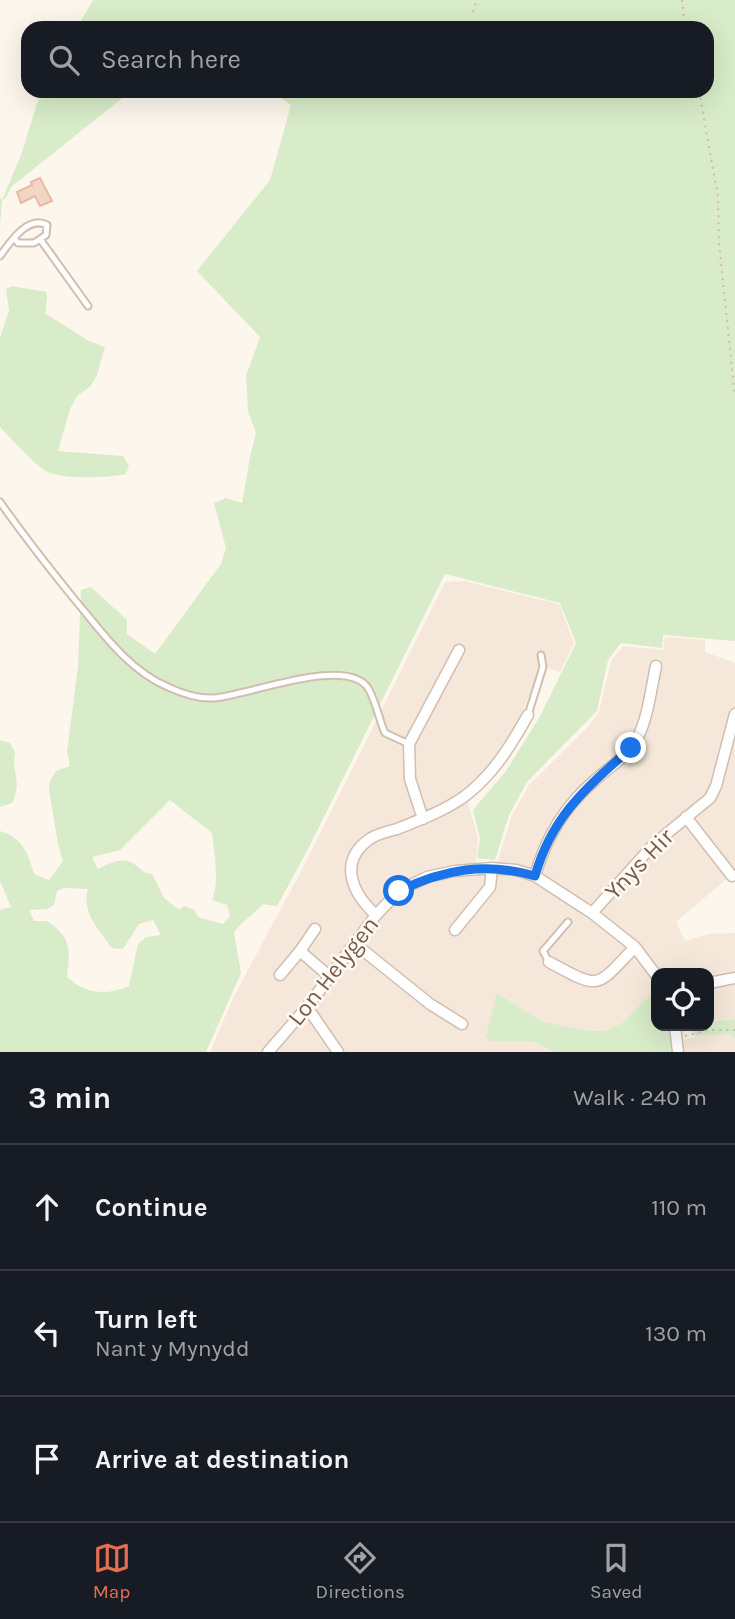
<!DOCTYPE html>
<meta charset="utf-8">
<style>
:root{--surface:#171b24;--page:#242831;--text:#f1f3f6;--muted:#9ea1a6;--line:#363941;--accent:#e76f51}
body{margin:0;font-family:Karla,sans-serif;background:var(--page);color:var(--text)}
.controls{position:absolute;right:21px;bottom:21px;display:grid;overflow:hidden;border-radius:14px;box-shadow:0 7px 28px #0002}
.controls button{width:63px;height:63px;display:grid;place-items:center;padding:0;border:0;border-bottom:2px solid var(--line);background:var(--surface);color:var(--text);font:35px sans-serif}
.stop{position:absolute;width:21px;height:21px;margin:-16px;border:5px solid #1a73e8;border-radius:50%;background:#fff}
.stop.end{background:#1a73e8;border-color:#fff;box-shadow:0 2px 7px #0008}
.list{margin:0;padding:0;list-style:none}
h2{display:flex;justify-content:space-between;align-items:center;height:91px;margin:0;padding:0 28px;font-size:30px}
h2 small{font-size:23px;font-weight:400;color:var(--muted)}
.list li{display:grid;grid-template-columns:46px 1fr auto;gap:21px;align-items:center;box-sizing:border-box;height:126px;padding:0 28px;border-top:2px solid var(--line)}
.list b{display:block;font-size:26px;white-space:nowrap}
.list p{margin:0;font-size:23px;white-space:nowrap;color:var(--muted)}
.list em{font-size:23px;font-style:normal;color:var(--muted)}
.icon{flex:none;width:38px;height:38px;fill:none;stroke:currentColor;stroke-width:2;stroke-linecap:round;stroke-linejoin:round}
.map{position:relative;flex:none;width:735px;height:1052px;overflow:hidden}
.search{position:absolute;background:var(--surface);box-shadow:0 7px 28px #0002;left:21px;right:21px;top:21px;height:77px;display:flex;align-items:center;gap:18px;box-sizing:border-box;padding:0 24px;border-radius:21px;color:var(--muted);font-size:26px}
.sheet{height:469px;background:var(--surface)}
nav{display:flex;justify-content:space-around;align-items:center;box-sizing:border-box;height:98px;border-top:2px solid var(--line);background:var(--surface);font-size:19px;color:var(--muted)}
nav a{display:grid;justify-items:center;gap:4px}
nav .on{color:var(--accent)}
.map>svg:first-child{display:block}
.residential{fill:#f5e8da}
.green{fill:#d8ecc9;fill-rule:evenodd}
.building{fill:#f3d5c3;stroke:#e6bba3;stroke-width:2}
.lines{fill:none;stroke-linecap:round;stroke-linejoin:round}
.lane-casing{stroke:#d1beb0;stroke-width:9}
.street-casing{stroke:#d1beb0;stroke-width:13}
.path{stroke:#d9b8a5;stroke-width:2;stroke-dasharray:2 5;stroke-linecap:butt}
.lane{stroke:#fff;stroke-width:5}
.street{stroke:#fff;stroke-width:10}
.route{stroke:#1a73e8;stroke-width:9}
.labels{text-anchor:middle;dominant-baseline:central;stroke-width:5;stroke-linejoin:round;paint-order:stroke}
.street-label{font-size:24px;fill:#7a5c4d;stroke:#fffaf3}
</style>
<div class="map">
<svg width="735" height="1052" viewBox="0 0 735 1052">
<rect width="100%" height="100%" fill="#fdf6ec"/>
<path class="residential" d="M464,581l95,23 15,39 -14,29 -19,-6 -20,50 -25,44 -32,31 14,46 -3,37 21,2 2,-16 14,-45 17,-30 59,-58 11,-15 12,-51 12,-15 40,4 2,-13 40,3v12l30,11v209l-59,50 9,19 23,-7 27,-1v86l-26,3v-49h-53v16l-34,34 -19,8 -19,-1 -43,-9 -44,-28 -7,48 45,1 19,10h-344l24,-56 71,-132 140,-282z
M709,1034h20l6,5v13h-52l1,-12z"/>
<path class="green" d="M93,0h642v641l-72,-6 -1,13 -41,-5 -13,17 -11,51 -70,71 -18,33 -14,45 -18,-2 3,-20 -7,-28 33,-39 33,-53 37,-75 -16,-40 -115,-29 -137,275 -31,57 -14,-2c-10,11 -20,17 -29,28l7,41 -35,79h-206v-140l1,-3 10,-2 -11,-26v-50c23,7 28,22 34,43l15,6 14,-19 -5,-17 -9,-54 1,-9 6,-10 14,-5 -3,-14 11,-86 3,-76 10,-3 36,33v14l28,20 66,-90 5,-16 -12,-45 12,-5 16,5 8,-46 6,-24 -8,-22 -2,-35 14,-39 -63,-66 73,-91 21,-75 -20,-14h436v-63h-630zM170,800l42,33c2,22 8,46 0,67l15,5 3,11 -7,8 -25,-7 -4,-7 -10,-4 -5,4 -15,-12 -12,-24c-8,-1 -9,-3 -15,-8 -13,-11 -26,-3 -39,3l-6,-12 28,-7zM64,888l24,1c-7,23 11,42 24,59l11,1 16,-25 14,-4 8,15 -15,2 -8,7 -9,42c-22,10 -44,8 -62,-9 3,-29 5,-39 -20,-56h-13l-5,-11 18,-1 7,-4 3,-14z
M41,91h90l-120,96 -4,9 -5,5 -2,24v-27l2,2 19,-45z
M12,286l34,6c3,8 -2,13 0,22l43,27 16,6 -8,28 -6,11 -14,10 -7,13 -12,42 65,5 6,10 -3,8c-17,4 -67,6 -82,-4 -16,-12 -30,-29 -44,-43v-90l9,-26 -3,-22z
M0,740l10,3 5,9c-4,22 8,28 -3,51l-12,4z
M656,989v37h14l2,14 -1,12h-117l-19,-10 -45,-1 -4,-4 11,-44 44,28 43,9 19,1 19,-8z
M735,1019v20l-6,-5 -34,2 -3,-10h17v-4z"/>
<path class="building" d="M40,178l12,23 -12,5 -5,-10 -14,7 -4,-11 15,-7 -1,-3z"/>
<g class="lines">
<defs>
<path id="lane" d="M40,239l48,67
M0,256c10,-14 28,-41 47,-31l-1,10 -12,8h-16l-4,-5
M0,502c24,34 49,66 75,98 27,32 53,70 93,87 13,6 31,12 46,11 33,-2 132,-43 154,-10 8,13 11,32 17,45l24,11
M528,715l15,-48 -2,-12
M549,962l-6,-11 25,-29"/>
<path id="street" d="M686,817l46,59
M423,819l-13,-40 -1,-35 50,-94
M535,876c10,-36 30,-70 59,-95 14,-13 34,-25 43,-42 11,-21 14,-50 19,-73
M592,913l61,-68 57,-47 6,-12 19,-72
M376,915c-24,-22 -39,-54 -5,-77 7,-4 18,-7 26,-9 23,-9 49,-19 68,-33 29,-22 46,-51 63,-81
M455,930l35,-43 2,-19
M354,943l76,61 32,20
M300,951l15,-22
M549,962c52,28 46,27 86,-15
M280,975l20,-24 30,26
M709,983l26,-5
M307,1007l31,45
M675,1026l3,26
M268,1052l39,-45 69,-92 23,-24 28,-14 28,-6 37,-3 24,2 19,6 57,37 43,34 21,28"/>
</defs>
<use href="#lane" class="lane-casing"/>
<use href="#street" class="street-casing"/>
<path class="path" d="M682,0l3,28
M473,12l4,-12
M699,91l19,106 1,46 16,154
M685,1036l23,-6h27"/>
<use href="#lane" class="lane"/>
<use href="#street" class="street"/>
</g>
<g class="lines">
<path class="route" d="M399,891c45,-22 87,-29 136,-15 17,-60 51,-88 96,-128"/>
</g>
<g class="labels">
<g class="street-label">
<text transform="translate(639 864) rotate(-46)">Ynys Hir</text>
<text transform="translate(333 971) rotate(-52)">Lon Helygen</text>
</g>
</g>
</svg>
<div class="controls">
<button><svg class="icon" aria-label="locate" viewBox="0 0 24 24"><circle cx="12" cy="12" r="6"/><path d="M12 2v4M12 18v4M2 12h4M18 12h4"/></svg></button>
</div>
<div class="stop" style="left:399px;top:891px"></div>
<div class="stop end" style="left:631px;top:748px"></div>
<div class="search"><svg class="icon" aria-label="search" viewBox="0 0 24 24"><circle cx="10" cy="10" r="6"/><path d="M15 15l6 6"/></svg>Search here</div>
</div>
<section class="sheet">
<h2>3 min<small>Walk · 240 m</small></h2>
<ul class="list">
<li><svg class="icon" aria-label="ahead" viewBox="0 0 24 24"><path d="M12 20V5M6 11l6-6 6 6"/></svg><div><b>Continue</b></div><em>110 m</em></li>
<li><svg class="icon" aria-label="left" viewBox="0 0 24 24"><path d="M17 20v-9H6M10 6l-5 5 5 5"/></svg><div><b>Turn left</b><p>Nant y Mynydd</p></div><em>130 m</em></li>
<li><svg class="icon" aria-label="arrive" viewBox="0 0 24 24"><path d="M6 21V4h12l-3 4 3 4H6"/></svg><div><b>Arrive at destination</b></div></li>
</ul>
</section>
<nav>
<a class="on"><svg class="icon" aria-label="map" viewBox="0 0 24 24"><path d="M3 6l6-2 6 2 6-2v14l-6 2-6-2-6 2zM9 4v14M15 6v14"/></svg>Map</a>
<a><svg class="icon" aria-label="directions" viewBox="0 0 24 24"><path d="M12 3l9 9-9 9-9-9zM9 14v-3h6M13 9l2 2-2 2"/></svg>Directions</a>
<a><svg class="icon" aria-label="saved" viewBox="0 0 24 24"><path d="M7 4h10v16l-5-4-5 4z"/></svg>Saved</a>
</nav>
